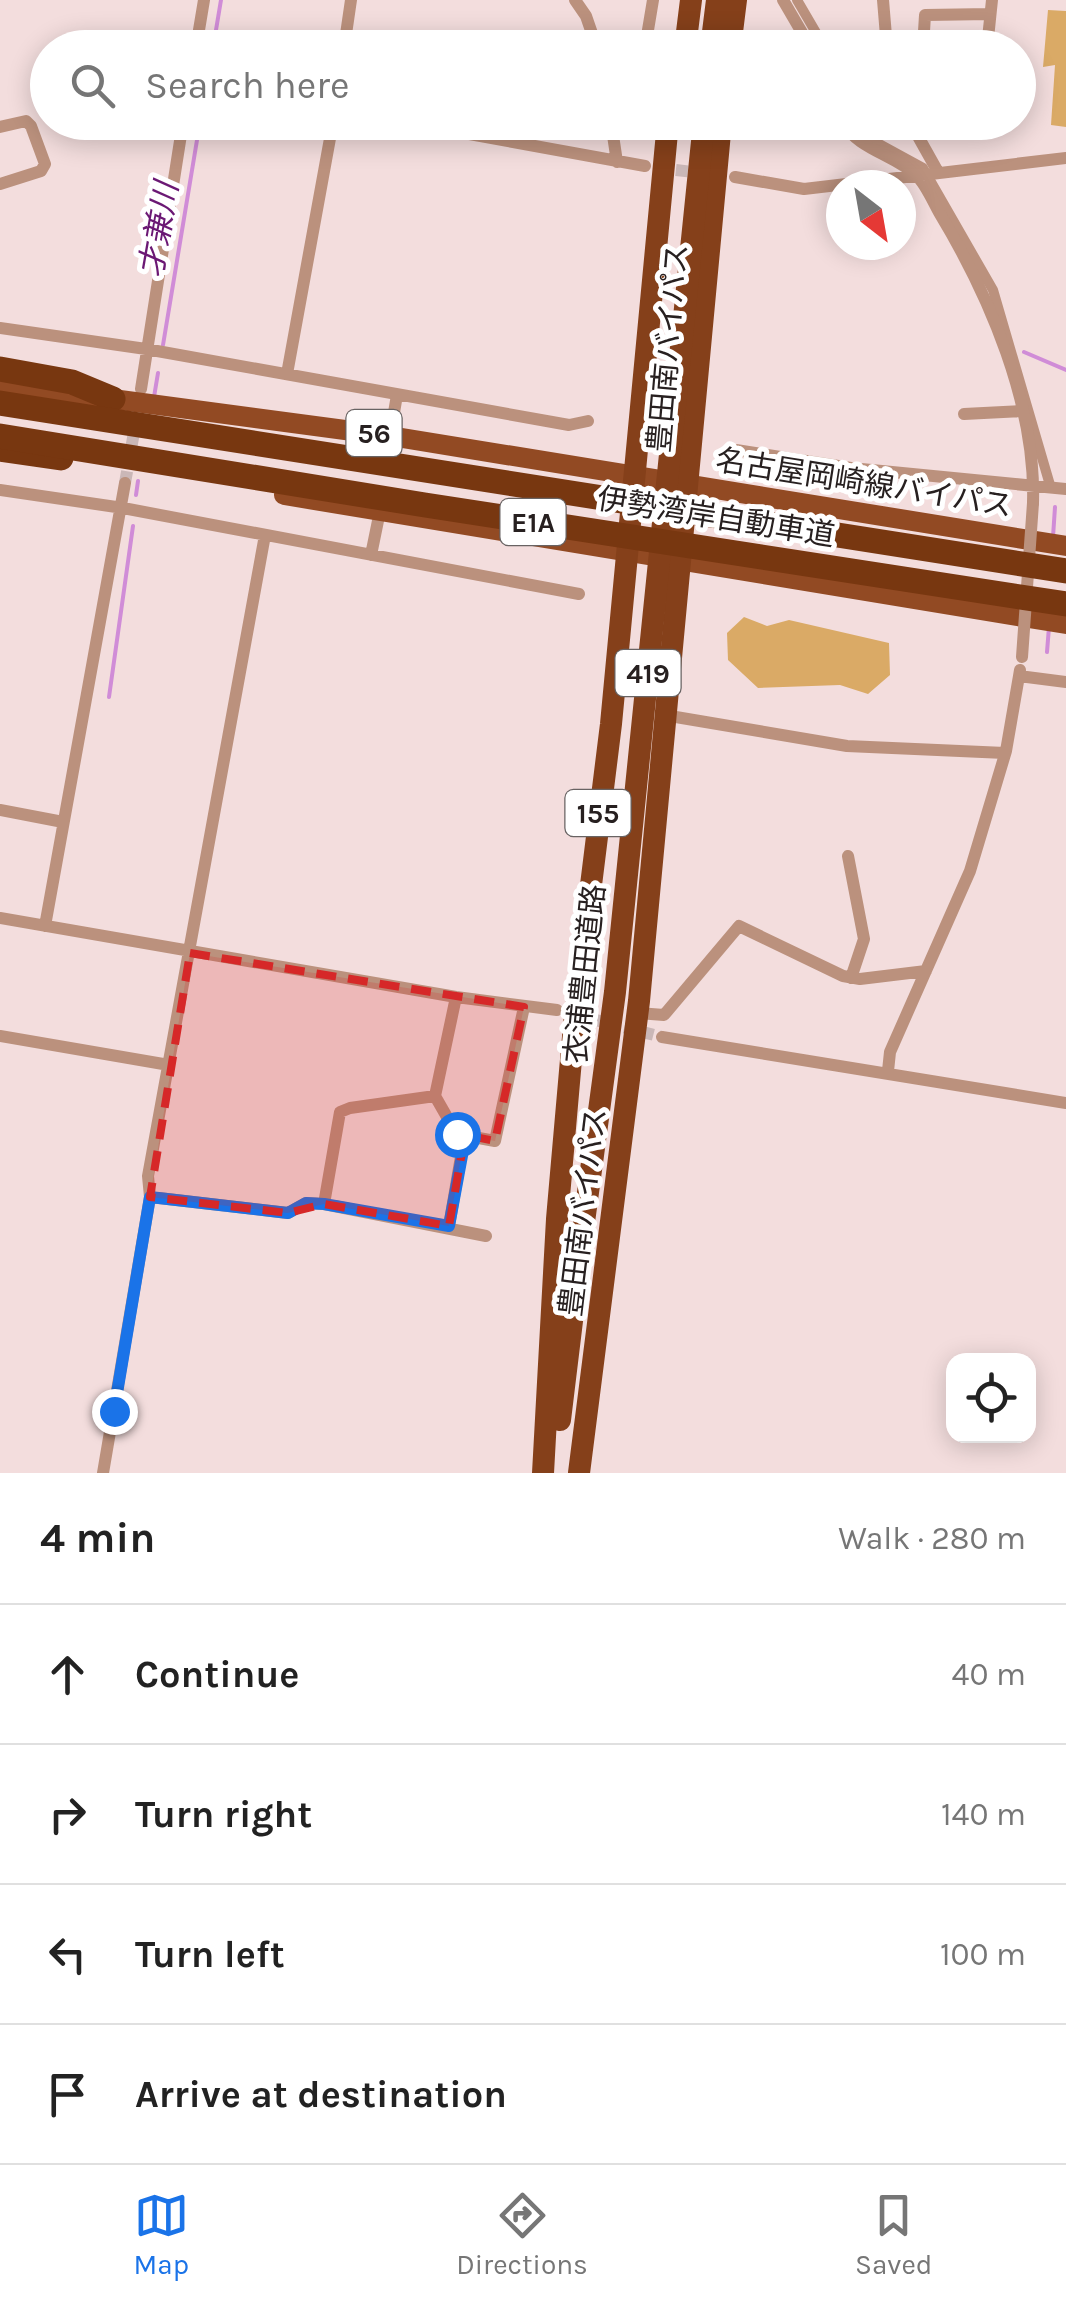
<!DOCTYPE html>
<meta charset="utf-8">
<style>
:root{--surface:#fff;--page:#f2f2f2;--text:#222;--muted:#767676;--line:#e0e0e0;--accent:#1a73e8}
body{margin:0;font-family:Karla,"Noto Sans JP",sans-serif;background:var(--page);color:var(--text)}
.controls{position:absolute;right:30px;bottom:30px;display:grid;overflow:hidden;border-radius:20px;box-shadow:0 5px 25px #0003}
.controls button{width:90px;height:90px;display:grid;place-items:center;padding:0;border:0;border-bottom:2px solid var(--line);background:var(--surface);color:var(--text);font:50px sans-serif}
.compass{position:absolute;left:826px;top:170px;width:90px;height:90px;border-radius:50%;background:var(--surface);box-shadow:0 5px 25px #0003;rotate:149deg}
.stop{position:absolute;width:30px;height:30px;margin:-22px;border:8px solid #1a73e8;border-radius:50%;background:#fff}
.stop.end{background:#1a73e8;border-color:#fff;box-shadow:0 2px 10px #0008}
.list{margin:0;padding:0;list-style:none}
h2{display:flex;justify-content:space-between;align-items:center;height:130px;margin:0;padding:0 40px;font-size:42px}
h2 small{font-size:32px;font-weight:400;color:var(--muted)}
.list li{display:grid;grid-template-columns:65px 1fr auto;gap:30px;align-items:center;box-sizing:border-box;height:140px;padding:0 40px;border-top:2px solid var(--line)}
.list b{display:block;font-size:38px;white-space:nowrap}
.list em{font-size:32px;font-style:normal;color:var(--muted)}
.icon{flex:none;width:55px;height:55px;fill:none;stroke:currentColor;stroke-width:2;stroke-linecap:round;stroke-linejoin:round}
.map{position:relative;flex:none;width:1066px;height:1473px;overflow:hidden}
.search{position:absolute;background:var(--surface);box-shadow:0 5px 25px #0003;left:30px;right:30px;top:30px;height:110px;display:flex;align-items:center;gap:25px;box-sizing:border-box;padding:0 35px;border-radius:55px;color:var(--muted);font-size:38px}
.sheet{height:690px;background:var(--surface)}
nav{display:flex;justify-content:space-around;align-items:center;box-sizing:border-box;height:140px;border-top:2px solid var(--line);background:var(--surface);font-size:28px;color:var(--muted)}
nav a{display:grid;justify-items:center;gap:5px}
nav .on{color:var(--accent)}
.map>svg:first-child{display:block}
.green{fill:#daaa66}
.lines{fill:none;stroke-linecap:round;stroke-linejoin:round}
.stream{stroke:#d08cd7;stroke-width:4}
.minor-tunnel{stroke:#cab7b7;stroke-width:12;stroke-dasharray:12 6;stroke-linecap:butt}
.pedestrian{stroke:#bb917d;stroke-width:10}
.minor{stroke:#bb917d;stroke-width:12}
.primary{stroke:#924a23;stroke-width:20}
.trunk{stroke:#85401a;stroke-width:22}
.motorway{stroke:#783710;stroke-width:25}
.minor-bridge{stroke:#bb917d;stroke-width:12}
.trunk-bridge{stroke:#85401a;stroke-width:22}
.motorway-bridge{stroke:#783710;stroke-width:25}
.route{stroke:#1a73e8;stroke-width:12}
.marked{fill:#d62828;fill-opacity:0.2;stroke:#d62828;stroke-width:8;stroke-dasharray:20 12;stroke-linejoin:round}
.labels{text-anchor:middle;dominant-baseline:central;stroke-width:10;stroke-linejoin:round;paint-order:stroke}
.shield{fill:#fff;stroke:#686363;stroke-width:2.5}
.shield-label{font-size:28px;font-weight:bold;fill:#272020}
.street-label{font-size:30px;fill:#272020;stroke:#fff}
.water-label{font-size:32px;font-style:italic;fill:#6b1874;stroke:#fff}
</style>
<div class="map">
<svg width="1066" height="1473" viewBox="0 0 1066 1473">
<rect width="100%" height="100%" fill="#f3dddd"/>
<path class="green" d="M1048,10l18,1v116l-15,-2 4,-60 -12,2z
M744,617l23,9 22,-6 100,23 1,32 -22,19 -28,-9 -82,3 -30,-28 -1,-27z"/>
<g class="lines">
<path class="stream" d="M213,48l8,-48
M163,345l37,-223
M1024,352l42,18
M154,397l4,-24
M136,495l2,-14
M1053,537l2,-30
M1047,652l2,-25
M109,697l24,-171"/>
<path class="minor-tunnel" d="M658,168l44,5
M125,483l11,-62
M572,1014l90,23"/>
<path class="pedestrian" d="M797,0l28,48
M857,122l22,22 44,24 70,122 57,195"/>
<path class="minor" d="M575,0l11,16 11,32
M783,0l28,48
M883,0l4,48
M196,48l8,-48
M344,48l7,-48
M645,48l8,-48
M923,48l2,-33 65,-1
M987,48l5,-48
M1018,74h9
M403,122l242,44
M611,122l6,40
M842,122c17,28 51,32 74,53 10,9 17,27 24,39 50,83 96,191 93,289
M910,122l28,50
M0,127l26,-6 5,5 14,38 -4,7 -41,13
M735,177l69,12 262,-31
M0,328l146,21 423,76 19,-4
M287,374l46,-252
M141,389l42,-267
M964,414l58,-3
M390,436l7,-41
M736,450l115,18 215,21
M0,490l123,18 456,86
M371,555l9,-44
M1020,670l-1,6 47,6
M664,715l183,31 158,7
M0,810l63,12
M848,856l16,83 -13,39
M0,918l456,79 101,13
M45,926l80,-443
M638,1013l26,2 75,-89 104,50 17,3 66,-8
M0,1036l169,29
M662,1037l404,66
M888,1071l2,-19 80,-181 36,-120 13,-75
M457,1134l38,7 29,-134
M150,1197l138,16 18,-10 18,1 162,32
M324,1204l16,-92 10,-4 85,-12
M449,1226l14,-81 -28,-49 21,-99
M103,1473l47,-276 -2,-21 117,-641"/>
<path class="primary" d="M0,384l390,52 676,110
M284,495l782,129"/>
<path class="trunk" d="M685,48l6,-48
M711,48l6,-48
M730,48l6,-48
M560,1420l24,-198
M543,1473l14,-254 18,-205 36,-290 57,-602
M579,1473l60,-472 82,-879"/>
<path class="motorway" d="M0,369l72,13 41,17
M0,449l61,9"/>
<path class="minor-bridge" d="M1022,657l11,-154"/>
<path class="trunk-bridge" d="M584,1222l31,-230 89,-870"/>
<path class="motorway-bridge" d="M0,403l1066,168
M0,436l425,69 641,99"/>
</g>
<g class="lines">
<path class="route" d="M114,1411l36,-214 138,16 18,-10 18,1 125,22 15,-81 -7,-11"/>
</g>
<path class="marked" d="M190,953l334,54 -29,134 -30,-6 -16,91 -125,-22 -36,9 -138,-16z"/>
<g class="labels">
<g class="shield">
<rect x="346.5" y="410" width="55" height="46" rx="8"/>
<rect x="500.5" y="499" width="65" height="46" rx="8"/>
<rect x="615.5" y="650" width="65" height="46" rx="8"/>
<rect x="565.5" y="790" width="65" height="46" rx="8"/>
</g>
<g class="shield-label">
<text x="374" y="433">56</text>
<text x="533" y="522">E1A</text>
<text x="648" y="673">419</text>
<text x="598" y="813">155</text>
</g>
<g class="street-label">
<text transform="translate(668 348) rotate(-85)">豊田南バイパス</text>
<text transform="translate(864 483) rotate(9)">名古屋岡崎線バイパス</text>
<text transform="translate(716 517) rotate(9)">伊勢湾岸自動車道</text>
<text transform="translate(585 974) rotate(-84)">衣浦豊田道路</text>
<text transform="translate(583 1212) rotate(-83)">豊田南バイパス</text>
</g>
<g class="water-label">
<text transform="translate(159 230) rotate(-80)">才兼川</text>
</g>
</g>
</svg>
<div class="controls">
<button><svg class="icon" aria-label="locate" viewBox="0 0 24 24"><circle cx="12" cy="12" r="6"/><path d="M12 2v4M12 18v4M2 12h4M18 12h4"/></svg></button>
</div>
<svg class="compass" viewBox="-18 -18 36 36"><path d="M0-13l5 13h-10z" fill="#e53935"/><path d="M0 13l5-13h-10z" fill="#767676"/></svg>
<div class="stop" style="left:457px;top:1134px"></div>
<div class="stop end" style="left:114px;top:1411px"></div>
<div class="search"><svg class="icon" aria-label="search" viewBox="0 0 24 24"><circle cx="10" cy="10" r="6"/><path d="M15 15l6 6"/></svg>Search here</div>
</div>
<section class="sheet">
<h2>4 min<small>Walk · 280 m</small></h2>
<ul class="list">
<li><svg class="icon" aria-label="ahead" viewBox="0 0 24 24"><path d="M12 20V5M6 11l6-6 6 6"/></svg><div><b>Continue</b></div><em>40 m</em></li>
<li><svg class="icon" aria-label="right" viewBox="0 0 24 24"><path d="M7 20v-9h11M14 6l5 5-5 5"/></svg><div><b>Turn right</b></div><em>140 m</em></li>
<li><svg class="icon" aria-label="left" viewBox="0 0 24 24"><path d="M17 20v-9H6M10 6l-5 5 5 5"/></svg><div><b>Turn left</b></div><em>100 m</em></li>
<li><svg class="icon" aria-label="arrive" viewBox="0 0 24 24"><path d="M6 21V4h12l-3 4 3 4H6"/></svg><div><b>Arrive at destination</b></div></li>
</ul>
</section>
<nav>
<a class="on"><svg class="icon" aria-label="map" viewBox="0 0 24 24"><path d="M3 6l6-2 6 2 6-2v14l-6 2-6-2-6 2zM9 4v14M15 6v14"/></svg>Map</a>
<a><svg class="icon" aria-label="directions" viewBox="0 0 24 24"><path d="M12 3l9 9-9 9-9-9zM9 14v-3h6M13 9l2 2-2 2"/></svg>Directions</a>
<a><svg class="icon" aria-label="saved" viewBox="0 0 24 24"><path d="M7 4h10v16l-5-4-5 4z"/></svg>Saved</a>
</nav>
